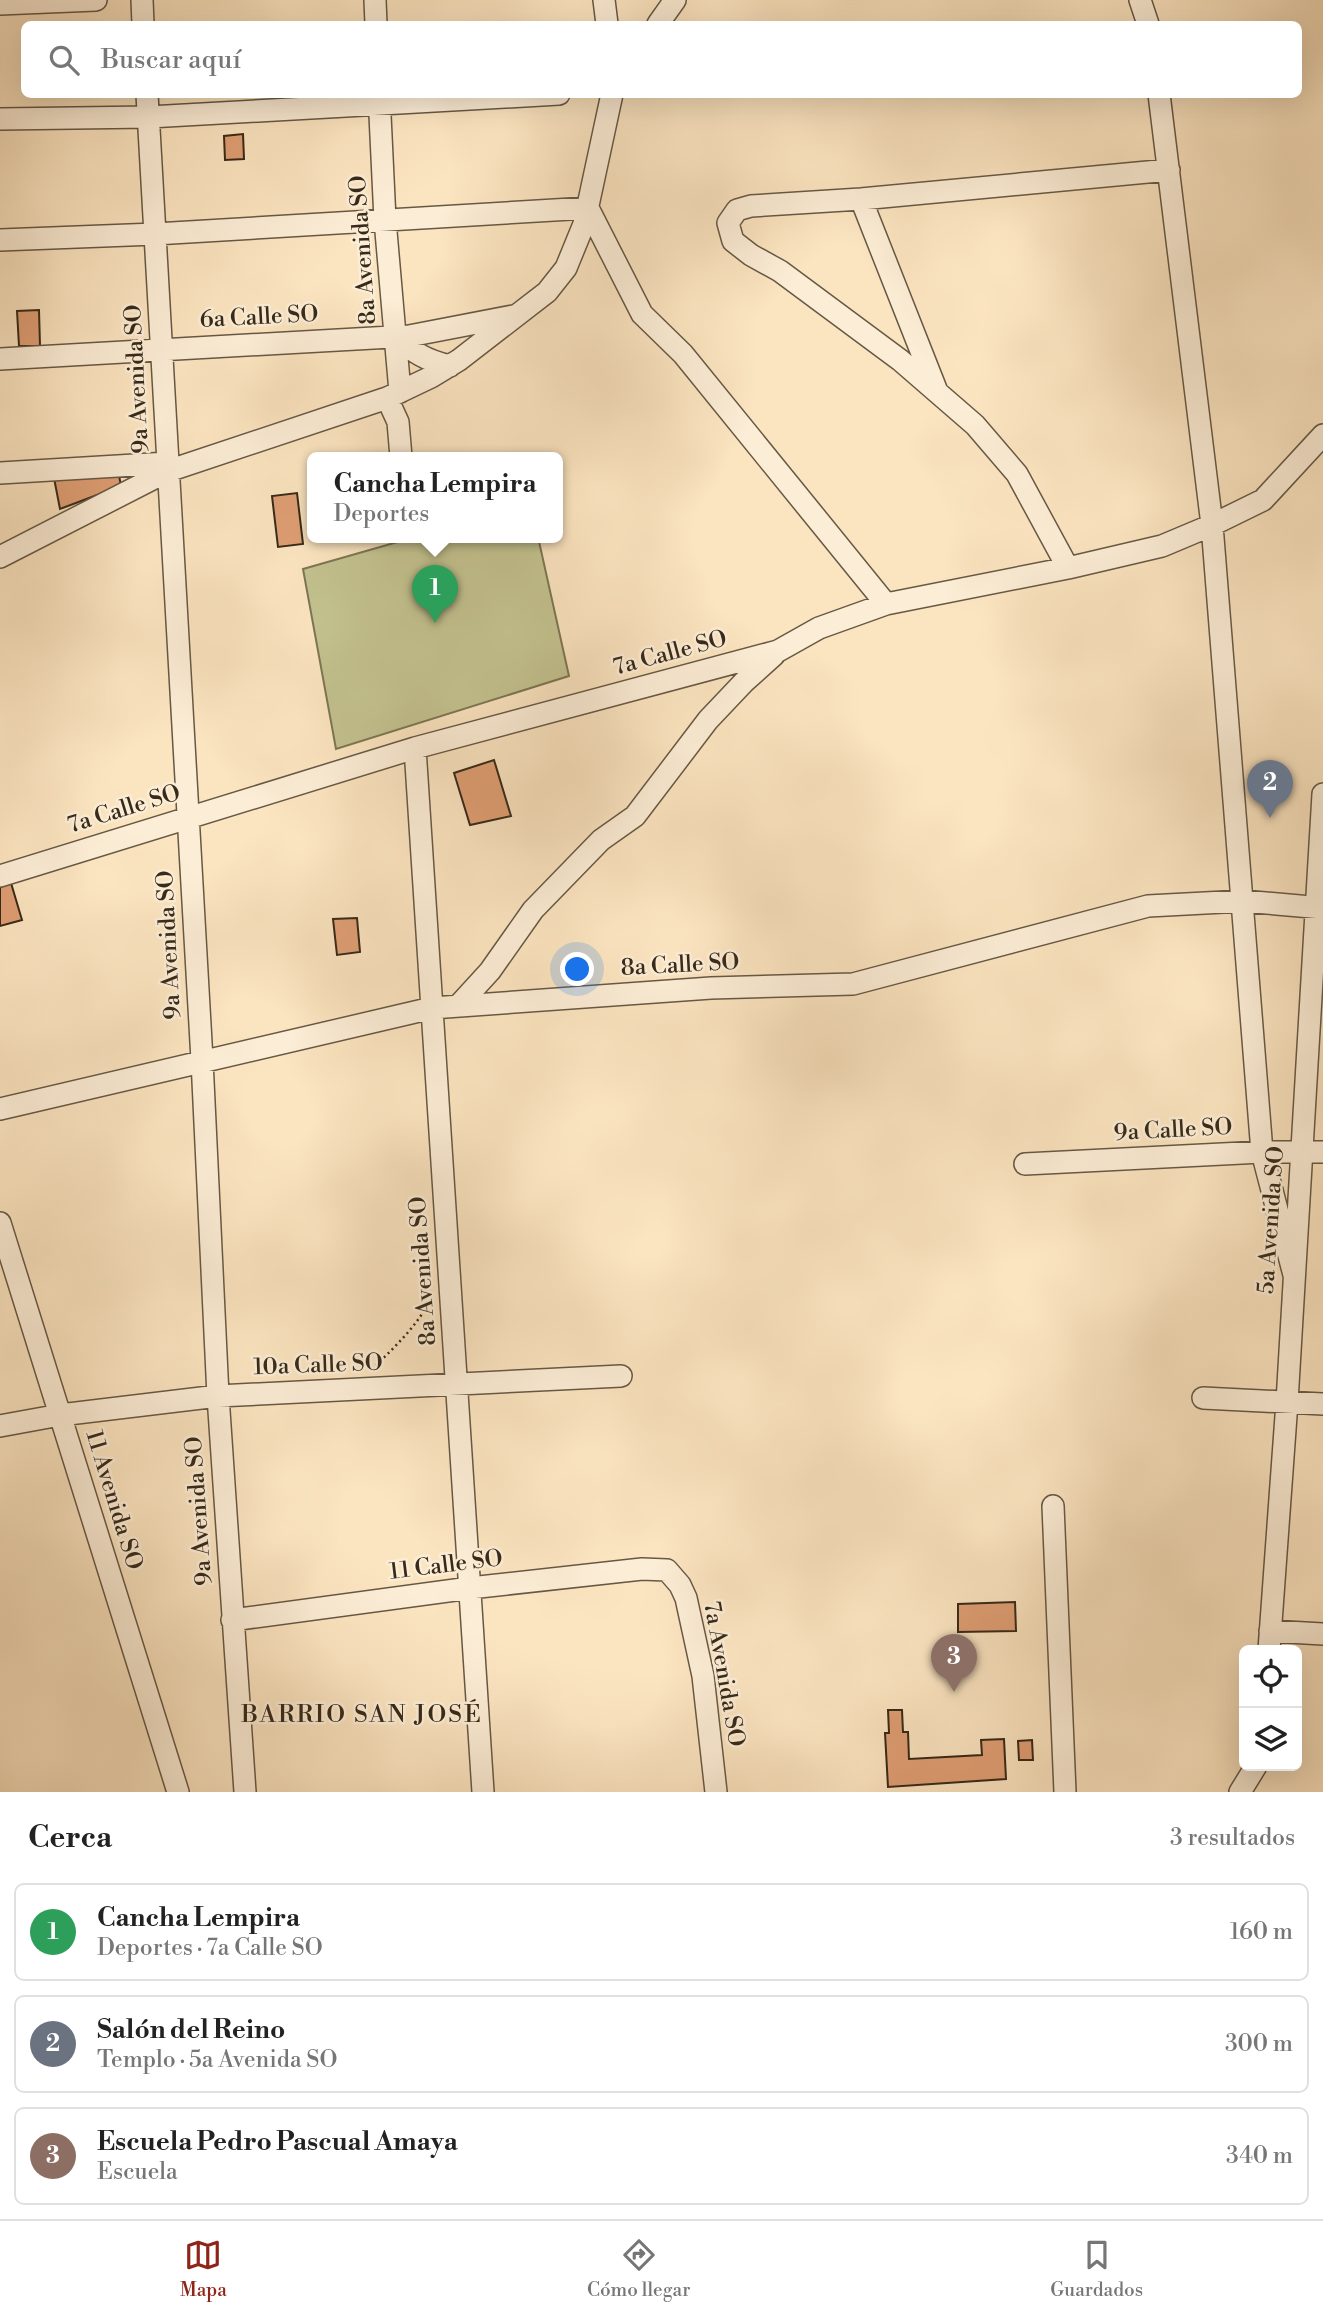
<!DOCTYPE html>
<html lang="es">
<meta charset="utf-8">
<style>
:root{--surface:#fff;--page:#f2f2f2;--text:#222;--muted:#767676;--line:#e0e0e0;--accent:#8f2418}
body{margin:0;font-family:"Libre Bodoni",serif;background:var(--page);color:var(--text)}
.controls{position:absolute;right:21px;bottom:21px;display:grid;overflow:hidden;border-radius:10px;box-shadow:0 7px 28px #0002}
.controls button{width:63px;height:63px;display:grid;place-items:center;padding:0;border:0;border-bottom:2px solid var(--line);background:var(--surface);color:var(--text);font:35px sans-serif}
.you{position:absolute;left:578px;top:970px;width:24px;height:24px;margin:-18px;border:5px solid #fff;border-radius:50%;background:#1a73e8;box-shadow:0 0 0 10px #1a73e833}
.badge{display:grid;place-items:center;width:46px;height:46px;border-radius:50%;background:var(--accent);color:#fff;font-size:23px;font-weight:700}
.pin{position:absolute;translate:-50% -58px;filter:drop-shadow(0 2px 4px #0008)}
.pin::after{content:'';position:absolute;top:37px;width:24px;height:21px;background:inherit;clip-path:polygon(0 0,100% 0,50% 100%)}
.popup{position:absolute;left:307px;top:452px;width:256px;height:91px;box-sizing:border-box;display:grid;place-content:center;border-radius:10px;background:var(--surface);filter:drop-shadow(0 2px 5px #0005);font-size:23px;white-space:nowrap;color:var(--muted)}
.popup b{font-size:26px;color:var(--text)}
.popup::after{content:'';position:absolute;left:50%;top:100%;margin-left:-14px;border:14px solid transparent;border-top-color:var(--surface)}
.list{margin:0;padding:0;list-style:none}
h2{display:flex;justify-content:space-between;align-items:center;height:91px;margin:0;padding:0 28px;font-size:30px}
h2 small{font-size:23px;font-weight:400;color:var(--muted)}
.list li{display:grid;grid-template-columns:46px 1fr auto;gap:21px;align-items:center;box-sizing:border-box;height:98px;margin:0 14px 14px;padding:0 14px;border:2px solid var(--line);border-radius:10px}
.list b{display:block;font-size:26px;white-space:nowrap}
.list p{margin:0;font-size:23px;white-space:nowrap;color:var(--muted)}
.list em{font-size:23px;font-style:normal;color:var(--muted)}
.icon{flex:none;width:38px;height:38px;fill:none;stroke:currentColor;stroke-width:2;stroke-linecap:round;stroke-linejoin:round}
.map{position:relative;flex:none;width:1323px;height:1792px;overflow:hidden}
.search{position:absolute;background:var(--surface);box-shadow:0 7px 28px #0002;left:21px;right:21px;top:21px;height:77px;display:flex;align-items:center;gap:18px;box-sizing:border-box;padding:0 24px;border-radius:10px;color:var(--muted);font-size:26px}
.sheet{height:427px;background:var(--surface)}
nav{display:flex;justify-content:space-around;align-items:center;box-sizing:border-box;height:98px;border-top:2px solid var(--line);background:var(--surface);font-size:19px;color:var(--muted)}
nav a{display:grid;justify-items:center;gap:4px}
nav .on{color:var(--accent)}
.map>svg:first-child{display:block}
.green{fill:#c3c28f;stroke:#7c7654;stroke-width:2}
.building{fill:#df9e73;stroke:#362a1a;stroke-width:2}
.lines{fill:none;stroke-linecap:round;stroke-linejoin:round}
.minor-casing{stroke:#675844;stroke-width:24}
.path{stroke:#362a1a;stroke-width:2.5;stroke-dasharray:2 3.5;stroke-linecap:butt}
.minor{stroke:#fcedd6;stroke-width:21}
.labels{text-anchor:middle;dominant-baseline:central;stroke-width:5;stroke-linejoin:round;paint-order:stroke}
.street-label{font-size:23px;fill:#362a1a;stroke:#fcedd6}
.neighbourhood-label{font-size:24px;letter-spacing:2px;fill:#362a1a;stroke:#fcedd6}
</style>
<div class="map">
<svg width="1323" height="1792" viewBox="0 0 1323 1792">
<rect width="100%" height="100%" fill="#fbe4c0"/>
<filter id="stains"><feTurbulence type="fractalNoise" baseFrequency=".00286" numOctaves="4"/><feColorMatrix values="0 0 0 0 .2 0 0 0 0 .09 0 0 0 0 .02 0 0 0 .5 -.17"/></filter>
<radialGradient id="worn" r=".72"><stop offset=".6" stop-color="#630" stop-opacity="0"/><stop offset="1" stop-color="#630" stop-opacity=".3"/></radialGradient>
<path class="green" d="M415,537h123l31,139 -233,73 -33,-180z"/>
<path class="building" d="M243,134l1,25 -19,1 -1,-24z
M39,310l1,36h-21l-2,-35z
M118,470l3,16 -61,23 -6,-31z
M297,493l6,51 -25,3 -6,-51z
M494,760l17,56 -41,9 -16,-52z
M11,883l11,37 -22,6v-40z
M357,918l3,34 -23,3 -4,-36z
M1015,1602l1,29 -58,1v-28z
M888,1710h14l1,22h5l1,27 73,-4 -1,-15 23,-1 2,40 -118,8 -3,-54h4z
M1032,1740l1,20h-14l-1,-19z"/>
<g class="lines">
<defs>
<path id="minor" d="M142,0l1,24
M375,0l1,24
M604,0l3,24
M1140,0l8,24
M0,4l96,-4
M658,24l17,-24
M147,94l55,966 16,336 27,396
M379,94l6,126 15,172
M1159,94l53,431 50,627 32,123
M0,119l149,-2 410,-23
M861,199l75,190
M0,240l155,-6 433,-26 54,106 41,40 203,250
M396,336c18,17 29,24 54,30
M0,359l409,-23 104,-20
M387,398l11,24 3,35
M0,473l168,-10
M0,557l168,-86 219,-73 44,-21 28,-17 88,-68 19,-24 18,-44 28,-130
M1068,568l-51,-94 -42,-49 -75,-65 -120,-89 -29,-16 -18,-14 -5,-18 9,-13 14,-4 110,-7 308,-29
M415,748l68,1044
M0,876l415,-128 363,-97 41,-23 67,-24 182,-36 94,-22 50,-21 51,-25 60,-65
M458,1006l32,-35 43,-61 68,-70 34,-24 73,-96 36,-38 30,-27
M0,1109l432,-101 279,-20 142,-4 295,-78 95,-5 80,7
M1025,1164l237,-12h61
M0,1223l178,569
M1203,1398l120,6
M0,1426l60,-11 158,-19 403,-20
M1053,1506l12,286
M232,1620l238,-32 172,-19 25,1 13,15 6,13 17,78 13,116
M1270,1631l53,3
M1269,1650l18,-248 36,-608
M1240,1792l16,-26"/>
</defs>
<use href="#minor" class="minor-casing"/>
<path class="path" d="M372,1369c23,-22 46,-44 60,-72"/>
<use href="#minor" class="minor"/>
</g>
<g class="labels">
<g class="street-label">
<text transform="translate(363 250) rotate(-94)">8a Avenida SO</text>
<text transform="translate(259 317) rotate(-3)">6a Calle SO</text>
<text transform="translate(137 379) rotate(-93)">9a Avenida SO</text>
<text transform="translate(670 653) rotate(-15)">7a Calle SO</text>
<text transform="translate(124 809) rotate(-17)">7a Calle SO</text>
<text transform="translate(169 945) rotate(-93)">9a Avenida SO</text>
<text transform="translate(680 965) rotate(-3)">8a Calle SO</text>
<text transform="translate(1173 1130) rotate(-3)">9a Calle SO</text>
<text transform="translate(1271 1220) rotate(-86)">5a Avenida SO</text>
<text transform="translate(423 1271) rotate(-94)">8a Avenida SO</text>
<text transform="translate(318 1365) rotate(-2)">10a Calle SO</text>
<text transform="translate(114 1500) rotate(73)">11 Avenida SO</text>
<text transform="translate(199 1511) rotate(-94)">9a Avenida SO</text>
<text transform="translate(446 1565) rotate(-7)">11 Calle SO</text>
<text transform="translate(724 1674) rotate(80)">7a Avenida SO</text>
</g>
<g class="neighbourhood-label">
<text x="362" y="1715">BARRIO SAN JOSÉ</text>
</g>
</g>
<rect width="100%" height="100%" filter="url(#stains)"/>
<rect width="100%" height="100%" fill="url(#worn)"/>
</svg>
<div class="controls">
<button><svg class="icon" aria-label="locate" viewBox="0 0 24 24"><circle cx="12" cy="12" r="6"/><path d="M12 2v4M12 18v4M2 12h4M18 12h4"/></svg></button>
<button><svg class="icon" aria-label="layers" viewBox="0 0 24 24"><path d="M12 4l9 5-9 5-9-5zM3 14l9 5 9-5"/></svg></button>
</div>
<div class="you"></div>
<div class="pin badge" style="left:435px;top:623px;background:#2e9e5b">1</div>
<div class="popup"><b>Cancha Lempira</b>Deportes</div>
<div class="pin badge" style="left:1270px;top:818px;background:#6b7280">2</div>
<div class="pin badge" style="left:954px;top:1692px;background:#8d6e63">3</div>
<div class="search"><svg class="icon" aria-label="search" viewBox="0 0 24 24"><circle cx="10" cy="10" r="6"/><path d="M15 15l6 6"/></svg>Buscar aquí</div>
</div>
<section class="sheet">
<h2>Cerca<small>3 resultados</small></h2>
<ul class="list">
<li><span class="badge" style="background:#2e9e5b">1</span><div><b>Cancha Lempira</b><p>Deportes · 7a Calle SO</p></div><em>160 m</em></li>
<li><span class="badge" style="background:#6b7280">2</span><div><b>Salón del Reino</b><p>Templo · 5a Avenida SO</p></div><em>300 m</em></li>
<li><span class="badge" style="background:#8d6e63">3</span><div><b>Escuela Pedro Pascual Amaya</b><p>Escuela</p></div><em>340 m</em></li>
</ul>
</section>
<nav>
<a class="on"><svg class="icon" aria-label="map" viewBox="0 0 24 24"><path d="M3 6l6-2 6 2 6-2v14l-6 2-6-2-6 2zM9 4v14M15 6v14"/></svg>Mapa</a>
<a><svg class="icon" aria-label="directions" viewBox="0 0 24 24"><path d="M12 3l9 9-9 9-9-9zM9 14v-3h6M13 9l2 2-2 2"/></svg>Cómo llegar</a>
<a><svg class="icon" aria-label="saved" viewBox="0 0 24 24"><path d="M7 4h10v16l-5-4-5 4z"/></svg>Guardados</a>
</nav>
